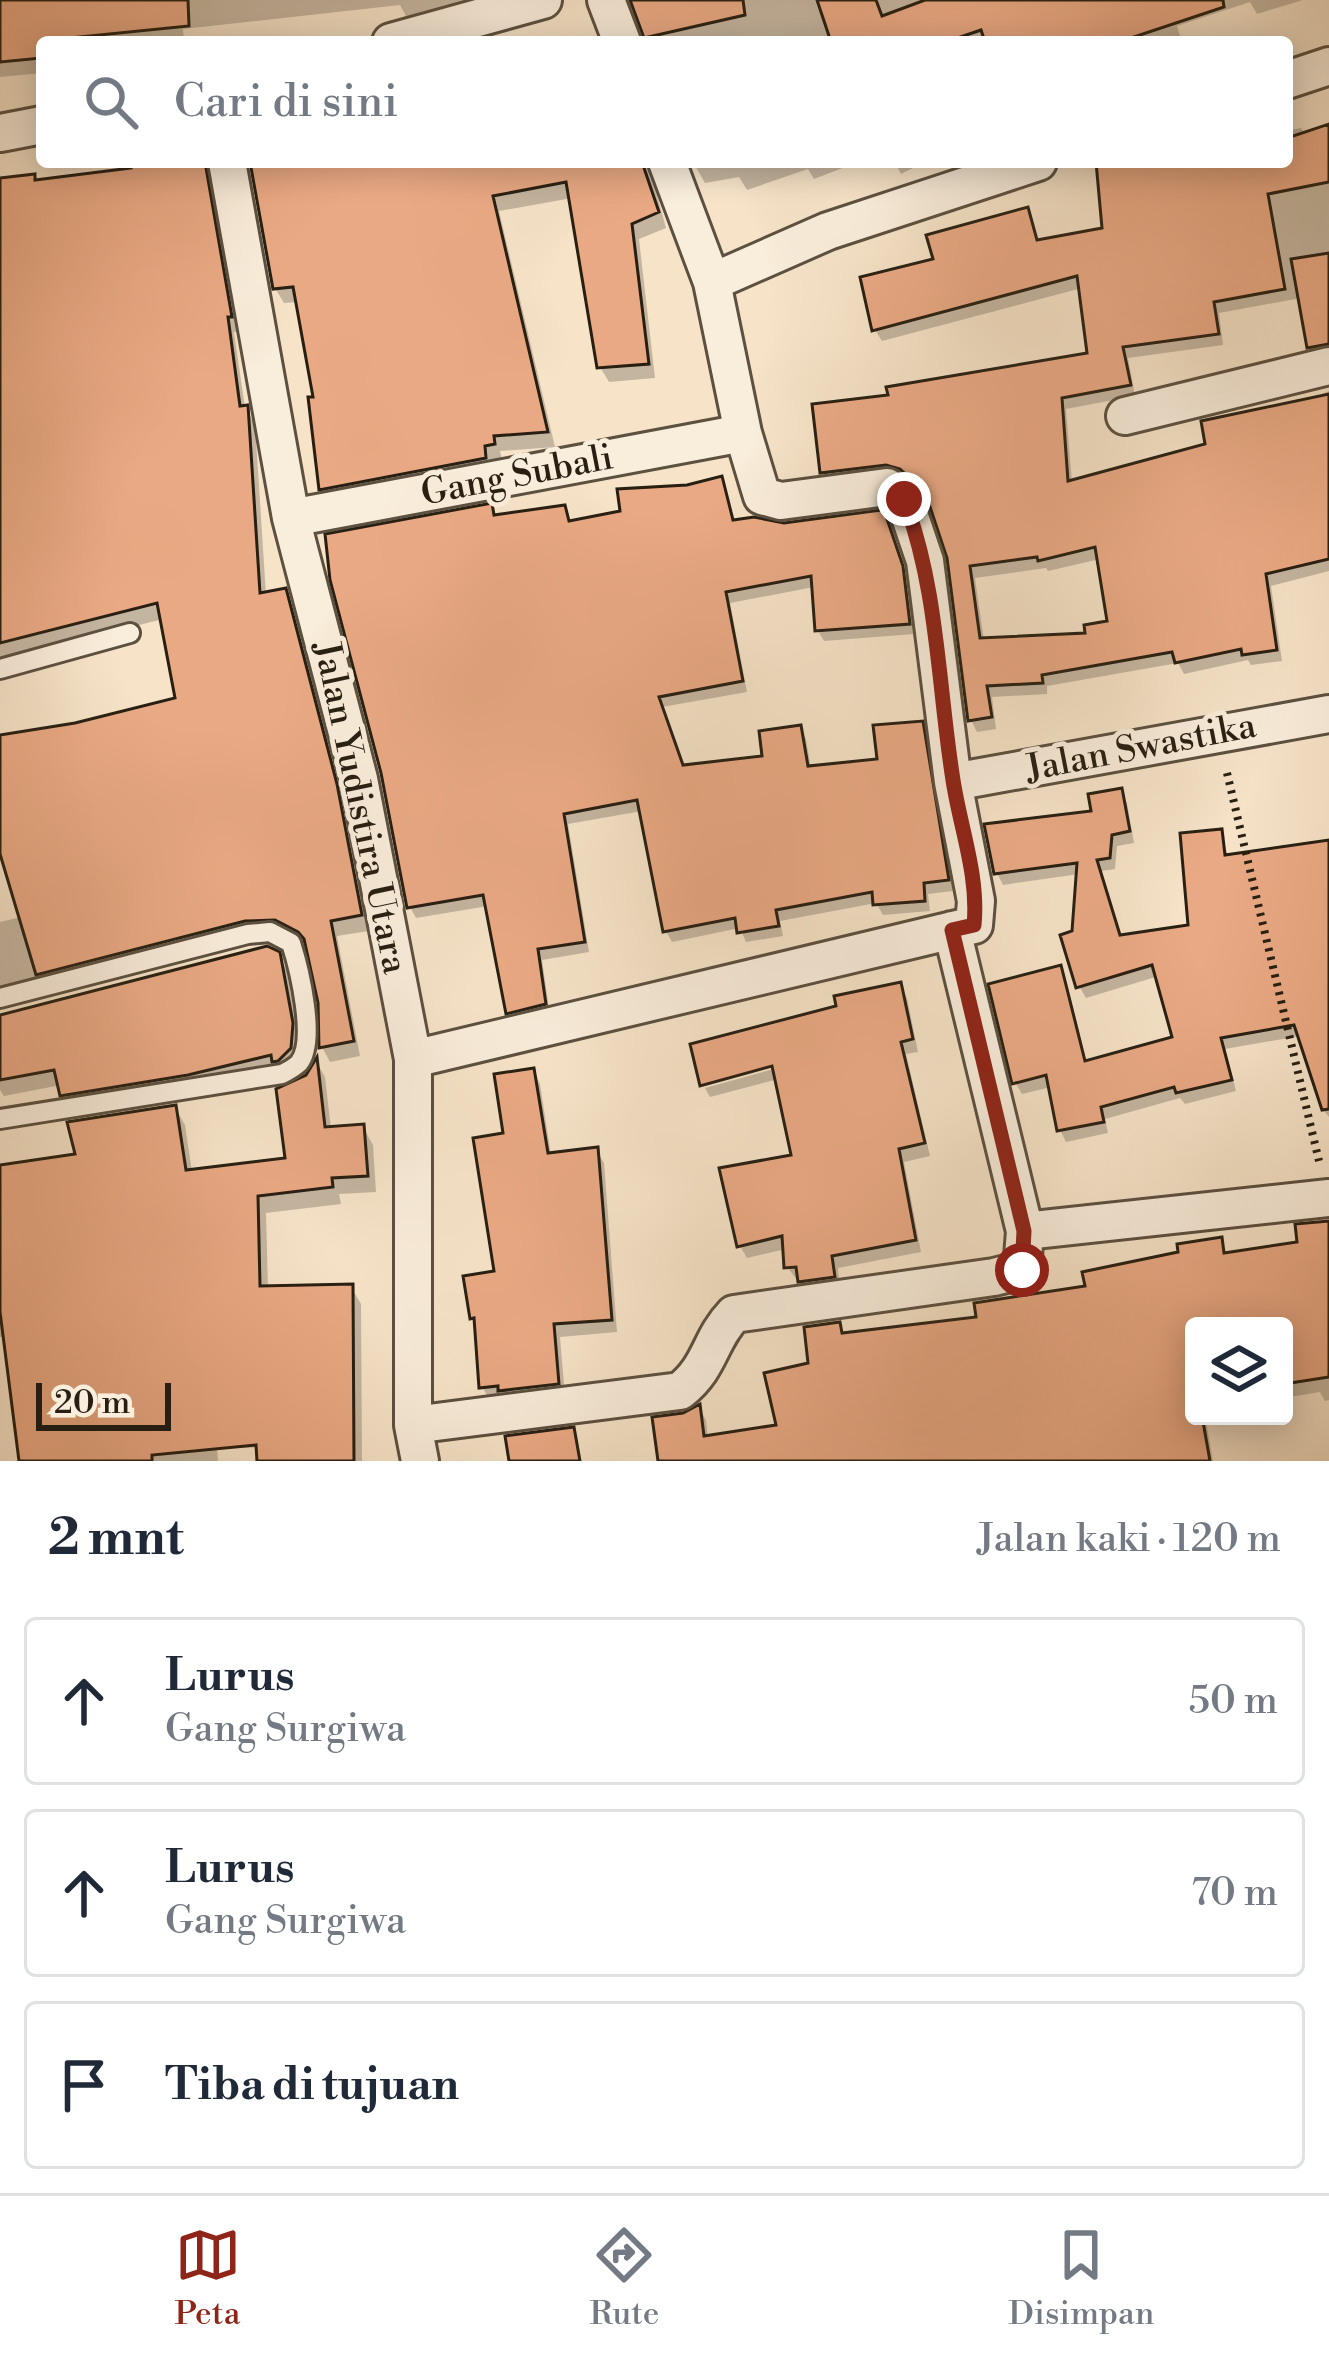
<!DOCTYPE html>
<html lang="id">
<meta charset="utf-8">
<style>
:root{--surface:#fff;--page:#f2f2f3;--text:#1f2937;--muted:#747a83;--line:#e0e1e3;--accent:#8f2418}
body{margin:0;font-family:"Libre Bodoni",serif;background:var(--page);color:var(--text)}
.controls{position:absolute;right:36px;bottom:36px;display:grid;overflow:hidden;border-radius:12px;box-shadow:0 6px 30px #0003}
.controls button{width:108px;height:108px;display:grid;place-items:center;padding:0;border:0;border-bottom:3px solid var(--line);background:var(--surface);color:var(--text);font:60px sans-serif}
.scale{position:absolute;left:36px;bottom:30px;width:135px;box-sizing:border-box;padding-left:12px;border:6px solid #281f12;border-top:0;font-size:33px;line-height:42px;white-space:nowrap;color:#281f12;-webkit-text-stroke:9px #f9eddb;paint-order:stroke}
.stop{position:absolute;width:36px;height:36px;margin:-27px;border:9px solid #8f2418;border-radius:50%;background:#fff}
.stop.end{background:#8f2418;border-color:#fff;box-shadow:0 3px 12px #0008}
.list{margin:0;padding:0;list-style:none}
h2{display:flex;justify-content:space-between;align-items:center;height:156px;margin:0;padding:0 48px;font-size:51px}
h2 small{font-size:39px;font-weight:400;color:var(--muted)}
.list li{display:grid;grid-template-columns:78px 1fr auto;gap:36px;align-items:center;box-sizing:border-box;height:168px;margin:0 24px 24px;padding:0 24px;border:3px solid var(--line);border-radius:12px}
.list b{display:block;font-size:45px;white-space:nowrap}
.list p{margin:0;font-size:39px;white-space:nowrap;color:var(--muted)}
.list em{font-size:39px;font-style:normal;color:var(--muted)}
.icon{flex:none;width:66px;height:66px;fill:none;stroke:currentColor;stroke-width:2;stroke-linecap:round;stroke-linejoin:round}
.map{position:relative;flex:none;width:1329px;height:1461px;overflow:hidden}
.search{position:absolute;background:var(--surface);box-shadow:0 6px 30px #0003;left:36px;right:36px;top:36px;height:132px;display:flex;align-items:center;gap:30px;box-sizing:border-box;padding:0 42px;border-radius:12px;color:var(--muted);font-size:45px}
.sheet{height:732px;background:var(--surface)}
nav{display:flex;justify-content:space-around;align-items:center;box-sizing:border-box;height:168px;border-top:3px solid var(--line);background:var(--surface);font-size:33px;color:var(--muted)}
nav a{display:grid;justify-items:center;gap:6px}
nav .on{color:var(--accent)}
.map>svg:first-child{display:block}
.shadow{fill:#0003;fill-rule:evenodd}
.building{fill:#e9a984;stroke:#281f12;stroke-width:3;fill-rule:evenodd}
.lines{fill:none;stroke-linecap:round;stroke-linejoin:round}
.service-casing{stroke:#5c5040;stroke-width:24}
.minor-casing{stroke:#5c5040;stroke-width:42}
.path{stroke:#281f12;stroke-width:8;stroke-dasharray:3 6;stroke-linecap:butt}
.service{stroke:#f9eddb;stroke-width:18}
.minor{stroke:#f9eddb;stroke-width:36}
.route{stroke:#8f2418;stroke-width:15}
.labels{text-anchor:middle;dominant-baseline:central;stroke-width:10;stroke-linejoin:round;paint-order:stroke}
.street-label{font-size:36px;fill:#281f12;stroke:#f9eddb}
</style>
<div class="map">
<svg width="1329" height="1461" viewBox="0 0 1329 1461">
<rect width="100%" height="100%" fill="#f6e3c8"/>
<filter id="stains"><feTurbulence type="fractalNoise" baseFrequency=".00167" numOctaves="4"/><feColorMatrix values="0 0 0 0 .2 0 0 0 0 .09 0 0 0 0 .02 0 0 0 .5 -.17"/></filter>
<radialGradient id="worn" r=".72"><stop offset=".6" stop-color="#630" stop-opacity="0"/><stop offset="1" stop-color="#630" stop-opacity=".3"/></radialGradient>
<path class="shadow" d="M0,0h471l1,8 -64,12 -8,-15 -217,24 1,12 -7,1h-135v31l-42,4z
M633,0h670l-46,14 -7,-12 -73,24 4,13 -9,3h-525z
M1329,127v230l-13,2 -7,-12 -8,-49 -82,15 4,32 -95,13 7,38 -69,13 6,74 136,-37 121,-55v180l-58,15 11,75 -31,4 -3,-5 -64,14 -6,-11 -131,23v8l-55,3 4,32 -19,3 -6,-12 -21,-163 -20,-59 -21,-18 -15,-5 -65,9 -6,-12 68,-74 199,-42 -8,-68 -200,53 -7,-11 62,-69 90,-50 12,31 66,-12 31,-68h151v-31l14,-3 5,7zM1100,559l10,64 -21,13 -105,5 -9,-63 71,-10 2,3z
M133,162h87l-6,8 -2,14 27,148h-5l11,76 10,16 11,171 18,-4 9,16 51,195 25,129 -32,5 23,120 -30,6 -8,-15 -1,-45 -14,-56 -21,-12 -29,1 -257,70v-83l21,-5 -21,-74v-105l75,-12 103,-25 -15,-82 -163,41v-479l36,2 98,-13z
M251,162h411l-10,15 14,51 -27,11 16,139 -46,4 -9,-15 -28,-169 -73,13 56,236 -55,4 2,9 -10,1 1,13 -162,30 -9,-15 -6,-90 -17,-97 -15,1 -9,-15z
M693,162h165l-44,17 -6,-10 -61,21 -8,-13 -34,6z
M895,162h30l-24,12z
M720,479l15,44 155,4 18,53 6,54 -90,7 -6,-10 -4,-44 -84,16 17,89 -85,15 21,61 83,-10 34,-30 6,11 5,30 69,-8 41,-37 6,11 26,156 -25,3 2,17 -47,4 -7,-12 -96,18 3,15 -37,6 -6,-14 -68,14 -6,-11 -24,-120 -74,13 21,128 -47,8 8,55 -35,8 -6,-10 -21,-107 -72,12 -6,-11 81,-401 6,12 67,-10 7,16 53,-11z
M1120,792l7,11 7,40 -17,3 -2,23 -14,2 20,67 70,-10 30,-96 7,25 101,-14v-15v289l-9,-11 -20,-70 -75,13 11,42 -51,13 -5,-6 -75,21 3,14 -42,9 -6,-12 -9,-43 -29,7 -7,-12 44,-113 7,11 21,84 88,-24 -16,-64 -73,22 -7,-12 -4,-53 4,-59 -76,11 -6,-12 97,-59z
M278,955l9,16 12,53 1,30 -8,19 -220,37 -11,-25 -57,11 -4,-6v-76z
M900,985l7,13 11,54 -12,2 24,102 -26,6 17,90 -83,16 2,21 -32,5 -21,-27 -1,-18 -39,9 -7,-12 54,-88 -16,-79 -68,18 -5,-9 83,-23 51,-57z
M317,1063l8,14 6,52 32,-2 10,18 3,47 -37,2 2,10 -75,9 2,75 83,-1 10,17 1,157h-59l-1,-14 -85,1 1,13h-196l-16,-124h-6v-169l78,-11 97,-49 10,17 7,47 96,-11 20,-84z
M533,1071l7,13 11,71 45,-5 8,13 13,169 -57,5 5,59 -75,4 -8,-13 -4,-60 -6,-9 26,-44 8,-138z
M1329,1222v178l-4,1 -5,-9 -36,6v-72h-90v90h11l8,45h-552l23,-45 15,-8 7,12 2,19 72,-11 31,-63 28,-40 6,11 134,-17 109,-31 132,-47 8,14 72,-11z"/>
<path class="building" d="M0,0h188l1,26 -120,12 1,4h-28v16l-42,4z
M630,0h113l2,15 -101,23z
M817,0h59l6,16 43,-16h298l1,7 -105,35h-134l-4,-12 -35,12h-122l5,-6z
M1329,124v58l-61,12 17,95 -71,13 5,32 -96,13 8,38 -69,13 6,83 137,-37 -4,-23 128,-27v165l-63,15 11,76 -35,5 -1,-6 -66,14 -3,-11 -130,23 1,8 -56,3 5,31 -24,4 -21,-163 -22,-66 -25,-23 -14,-4 -66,8 -8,-69 76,-9 -2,-8 201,-34 -10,-77 -205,55 -12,-54 73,-18 -7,-24 102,-28 9,33 65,-12 -6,-66h191v-24zM1095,547l12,74 -23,4 1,8 -105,5 -10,-72 67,-9 1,4z
M130,162h75l27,155h-4l12,89 8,-1 12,188 26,-5 51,196 25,131 -31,6 23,120 -35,7 -1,-45 -14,-64 -6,-7 -23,-12 -30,1 -209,54 -36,-121v-119l75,-12 100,-25 -18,-95 -157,40v-465l35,-4v6l96,-12z
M250,162h392l17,50 -27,12 17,140 -52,4 -31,-186 -73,14 55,236 -54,4 1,8 -10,2 1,12 -167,32 -11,-93h5l-20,-110 -20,2z
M1329,253v91l-22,4 -16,-89z
M722,476l11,44 21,-3 30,6 97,-13 4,3 18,53 7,58 -95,7 -4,-55 -85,16 17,89 -84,16 24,68 79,-9 -3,-25 42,-6 7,41 69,-7 -4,-34 50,-4 26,159 -25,3 1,18 -52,4 -1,-13 -96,18 3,16 -42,7 -2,-15 -72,14 -26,-132 -73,14 21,128 -47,7 8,55 -40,10 -23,-119 -76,13 -26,-135 -51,-193 -5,-46 167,-31 2,12 71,-10 4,16 51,-10 -3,-22 70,-4z
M1122,788l8,43 -18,4 -2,23 -13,2 23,75 68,-10 -8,-92 42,-4 3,26 104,-15v269l-7,1 -28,-85 -73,13 11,42 -56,13 -2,-6 -73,20 3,15 -47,9 -11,-56 -34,9 -24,-100 73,-19 24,96 87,-24 -20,-72 -76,23 -16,-53 12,-4 5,-68 -83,11 -10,-50 107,-13 -3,-17z
M267,946l13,6 13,71 -2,25 -13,13 -6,1 -1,-7 -83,20 -128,21 -6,-26 -54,10v-65z
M901,982l12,57 -12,3 24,101 -26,6 17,91 -84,16 3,21 -37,5 -2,-15 -12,1 -2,-32 -45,11 -18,-79 72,-13 -19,-89 -72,20 -10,-42 146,-38 -2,-10z
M317,1057l8,70 39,-3 4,52 -36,2 1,9 -75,9 2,90 93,-2 1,177h-97l-1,-16 -104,10v6h-133l-19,-149v-147l75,-11 -8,-32 109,-17 10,65 99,-12 -9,-69 30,-14z
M534,1068l14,85 50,-6 14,173 -58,4 5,60 -61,7v-5l-19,2 -5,-70 -4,1 -7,-43 31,-5 -21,-133 30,-5 -9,-59z
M1329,1221v156l-45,7v-58h-90v90h8l8,45h-552l-6,-44 31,-4 17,-9 4,32 72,-11 -12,-52 44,-10 -4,-36 36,-5 2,11 134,-16 -2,-14 111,-17 -3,-14 96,-20 -1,-8 45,-7 2,16 73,-11 -2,-18z
M574,1427l6,34h-71l-4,-25z"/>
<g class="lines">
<defs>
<path id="service" d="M0,669l130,-36
M0,998l248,-64 22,-2 21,11c8,25 26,98 8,120 -3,3 -13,9 -17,11l-282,45"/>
<path id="minor" d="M606,0l16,42
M391,42l152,-42
M1287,80l42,-14
M0,133l42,-8
M227,162l64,356 68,261 54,280v366l7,36
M712,282l116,-51 210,-69
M1125,416l204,-50
M291,518l452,-85
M953,782l376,-68
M413,1059l561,-134 2,-24 -23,-119 -28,-221 -21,-62 -17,-12 -106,14 -19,-5 -19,-63 -31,-151 -45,-120
M1025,1231l304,-33
M413,1425l267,-34c31,-24 29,-51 54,-77l260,-37 28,-7 3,-39 -73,-301"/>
</defs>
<use href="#service" class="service-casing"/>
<use href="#minor" class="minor-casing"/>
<path class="path" d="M1227,773l92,388"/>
<use href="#service" class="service"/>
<use href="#minor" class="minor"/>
</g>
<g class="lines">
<path class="route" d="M904,499c34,89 34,187 49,281 7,47 26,96 21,145l-22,5 72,301 -2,39"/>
</g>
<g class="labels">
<g class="street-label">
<text transform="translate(517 476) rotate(-11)">Gang Subali</text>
<text transform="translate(1141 748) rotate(-11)">Jalan Swastika</text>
<text transform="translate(360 808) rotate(78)">Jalan Yudistira Utara</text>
</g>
</g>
<rect width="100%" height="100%" filter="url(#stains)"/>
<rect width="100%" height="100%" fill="url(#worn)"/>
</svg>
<div class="controls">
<button><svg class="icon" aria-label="layers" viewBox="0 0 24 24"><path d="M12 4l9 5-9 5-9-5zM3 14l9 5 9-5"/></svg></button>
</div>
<div class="scale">20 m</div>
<div class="stop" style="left:1022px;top:1270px"></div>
<div class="stop end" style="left:904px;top:499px"></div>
<div class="search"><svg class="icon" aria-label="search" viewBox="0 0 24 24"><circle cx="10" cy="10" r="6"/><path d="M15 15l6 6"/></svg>Cari di sini</div>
</div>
<section class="sheet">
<h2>2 mnt<small>Jalan kaki · 120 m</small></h2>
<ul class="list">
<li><svg class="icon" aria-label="ahead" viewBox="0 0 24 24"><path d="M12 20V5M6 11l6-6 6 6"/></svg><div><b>Lurus</b><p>Gang Surgiwa</p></div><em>50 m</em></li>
<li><svg class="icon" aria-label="ahead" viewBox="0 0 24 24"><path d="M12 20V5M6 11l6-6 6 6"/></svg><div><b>Lurus</b><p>Gang Surgiwa</p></div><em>70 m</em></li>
<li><svg class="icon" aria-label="arrive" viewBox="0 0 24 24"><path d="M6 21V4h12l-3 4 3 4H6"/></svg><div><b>Tiba di tujuan</b></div></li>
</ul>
</section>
<nav>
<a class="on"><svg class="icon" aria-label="map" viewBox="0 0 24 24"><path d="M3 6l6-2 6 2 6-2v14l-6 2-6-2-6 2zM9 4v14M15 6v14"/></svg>Peta</a>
<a><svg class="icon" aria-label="directions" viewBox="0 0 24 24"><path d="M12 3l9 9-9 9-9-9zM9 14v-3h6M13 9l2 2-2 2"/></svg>Rute</a>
<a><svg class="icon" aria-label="saved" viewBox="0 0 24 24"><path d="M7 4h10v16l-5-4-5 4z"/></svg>Disimpan</a>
</nav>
